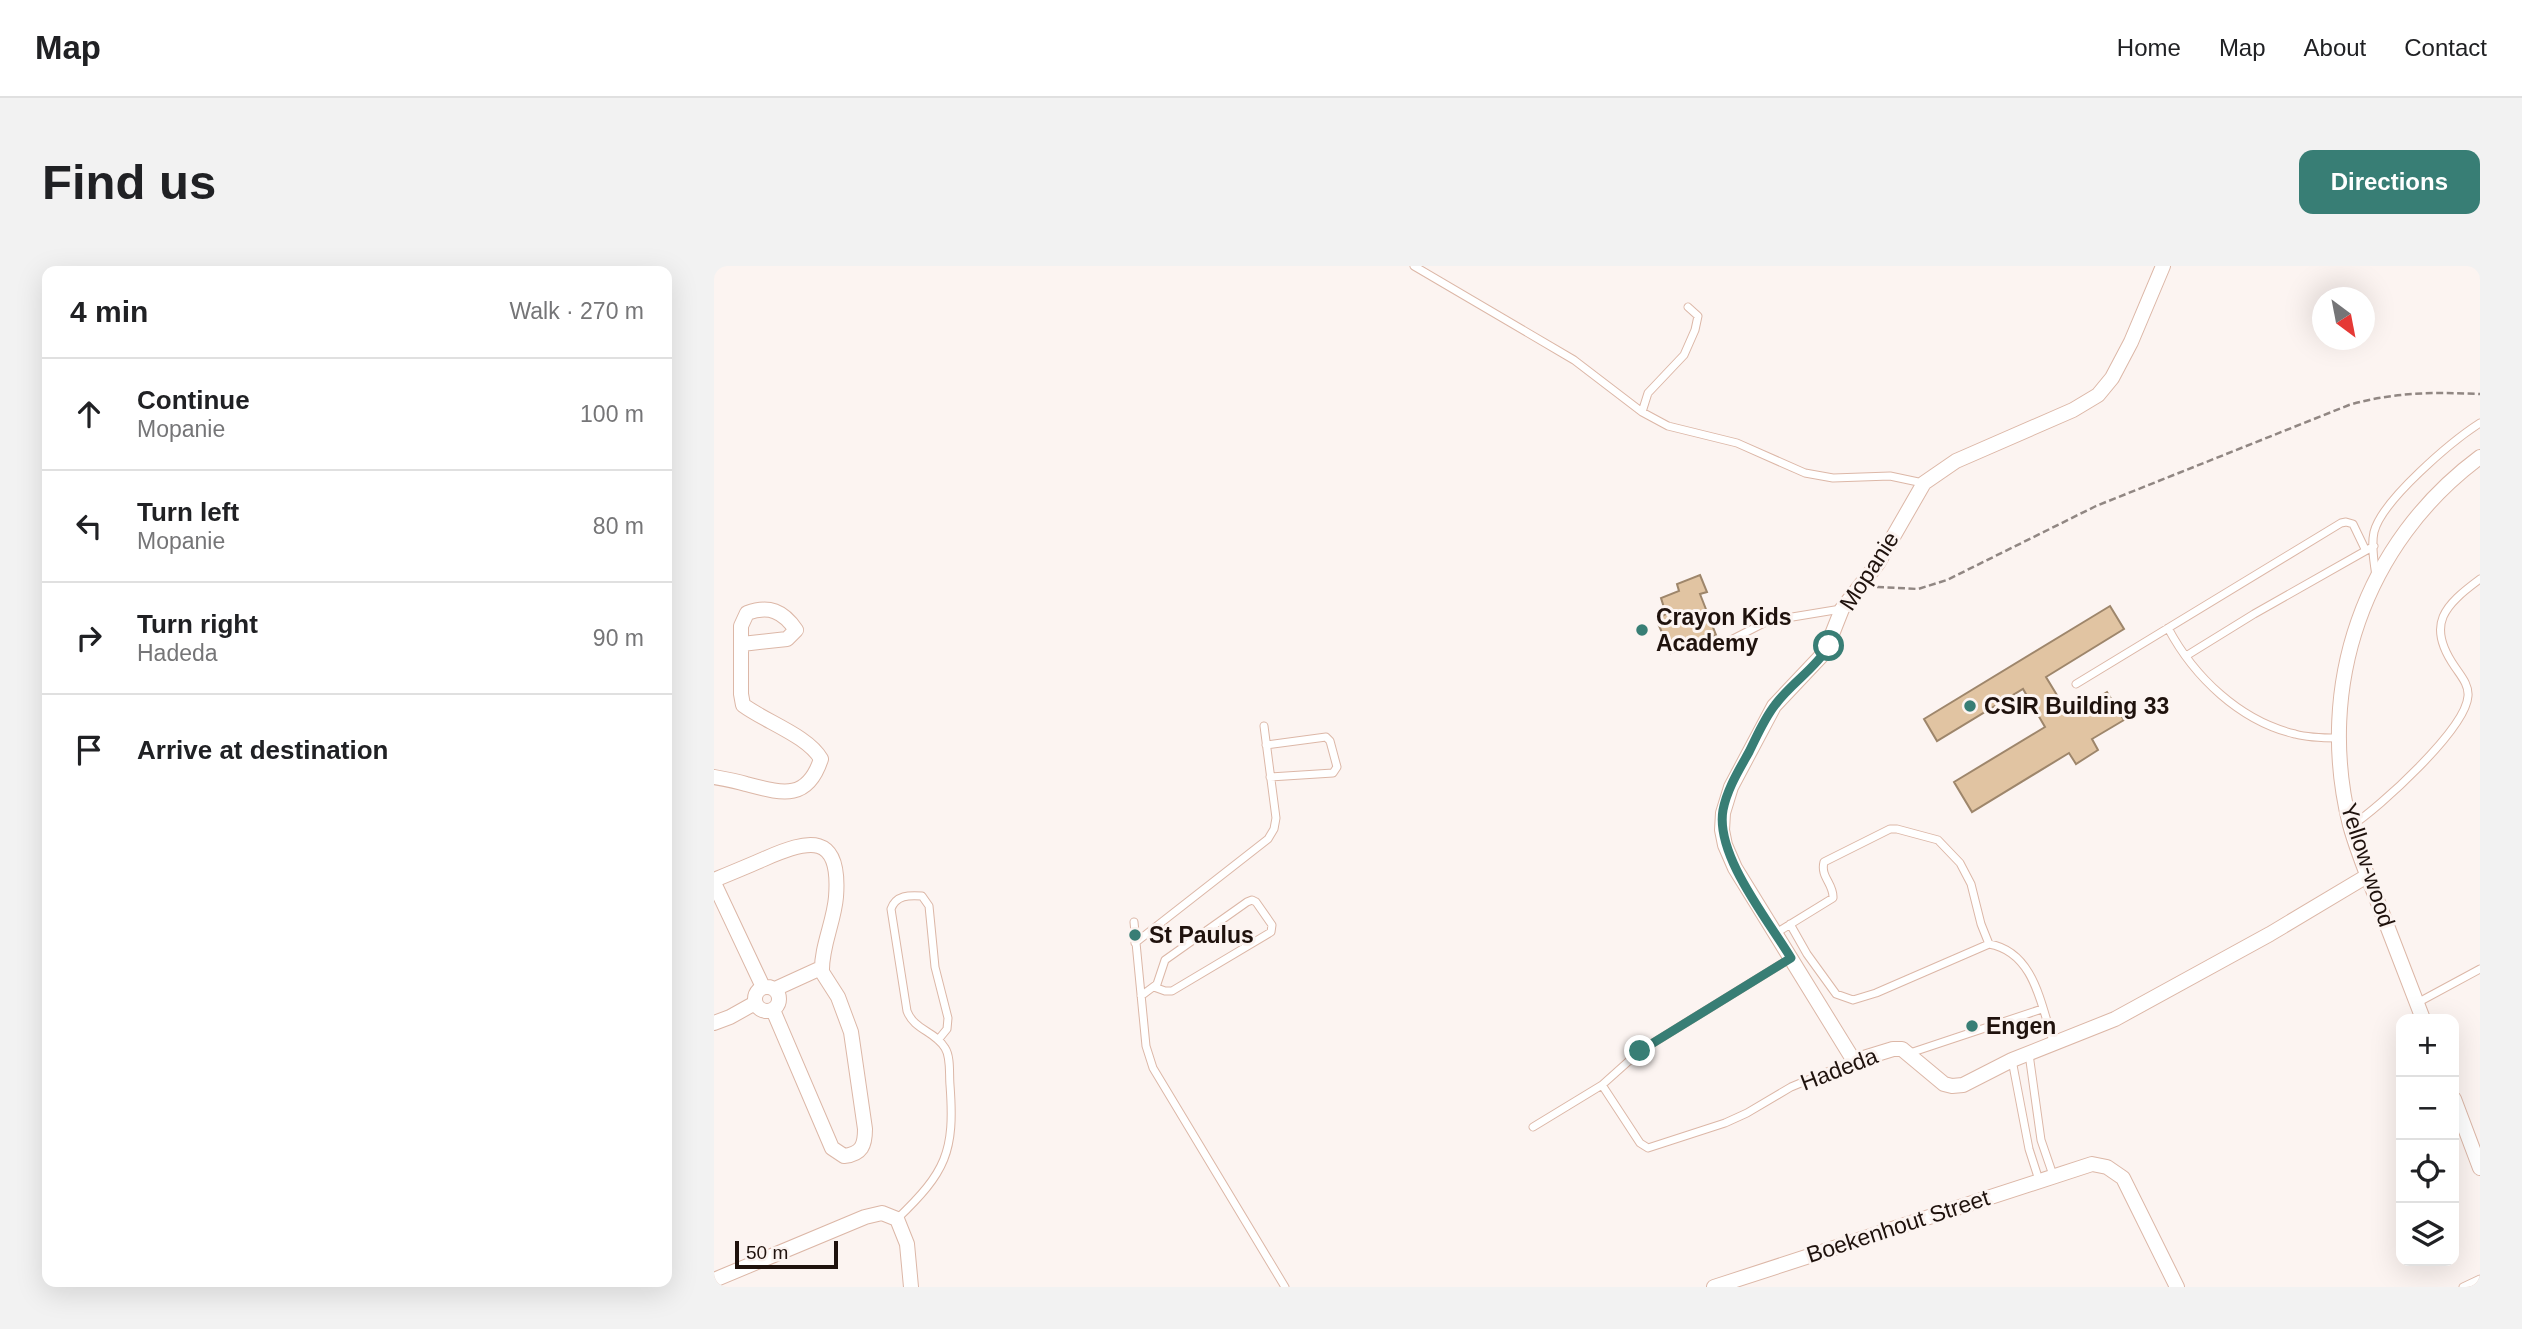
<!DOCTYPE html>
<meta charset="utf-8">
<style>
:root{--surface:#fff;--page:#f2f2f2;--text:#202124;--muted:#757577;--line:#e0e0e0;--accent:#387e75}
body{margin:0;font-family:Helvetica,sans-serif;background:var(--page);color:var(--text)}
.controls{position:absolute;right:21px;bottom:21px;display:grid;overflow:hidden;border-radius:14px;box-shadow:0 7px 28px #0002}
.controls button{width:63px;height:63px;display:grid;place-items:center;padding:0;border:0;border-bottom:2px solid var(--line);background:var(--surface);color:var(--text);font:35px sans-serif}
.compass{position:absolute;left:1598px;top:21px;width:63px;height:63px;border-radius:50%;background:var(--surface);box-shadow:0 7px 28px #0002;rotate:148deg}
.scale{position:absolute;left:21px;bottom:18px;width:103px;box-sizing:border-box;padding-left:7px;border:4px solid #1f120d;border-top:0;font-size:19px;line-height:24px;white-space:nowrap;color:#1f120d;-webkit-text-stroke:5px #fcf4f1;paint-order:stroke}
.stop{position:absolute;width:21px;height:21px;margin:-16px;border:5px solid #387e75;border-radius:50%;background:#fff}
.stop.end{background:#387e75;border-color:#fff;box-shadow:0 2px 7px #0008}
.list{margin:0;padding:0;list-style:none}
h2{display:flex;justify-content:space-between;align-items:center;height:91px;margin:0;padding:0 28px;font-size:30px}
h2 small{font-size:23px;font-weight:400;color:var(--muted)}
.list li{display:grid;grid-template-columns:46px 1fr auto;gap:21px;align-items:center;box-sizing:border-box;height:112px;padding:0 28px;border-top:2px solid var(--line)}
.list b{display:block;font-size:26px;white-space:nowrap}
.list p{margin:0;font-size:23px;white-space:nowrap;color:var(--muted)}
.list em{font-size:23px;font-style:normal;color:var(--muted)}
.icon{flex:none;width:38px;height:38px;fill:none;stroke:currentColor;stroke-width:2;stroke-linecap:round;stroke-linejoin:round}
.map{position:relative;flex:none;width:1766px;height:1021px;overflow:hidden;border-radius:14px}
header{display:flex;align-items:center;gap:42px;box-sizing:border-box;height:98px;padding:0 35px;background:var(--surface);border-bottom:2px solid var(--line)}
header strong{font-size:33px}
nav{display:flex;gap:38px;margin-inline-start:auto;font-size:24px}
.intro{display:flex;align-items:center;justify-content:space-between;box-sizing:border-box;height:168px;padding:0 42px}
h1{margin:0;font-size:49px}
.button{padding:18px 32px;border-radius:14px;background:var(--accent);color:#fff;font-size:24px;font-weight:700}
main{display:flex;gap:42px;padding:0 42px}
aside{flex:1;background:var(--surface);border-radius:14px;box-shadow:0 7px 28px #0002}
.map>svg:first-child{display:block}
.building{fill:#e1c4a2;stroke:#9e866b;stroke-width:2}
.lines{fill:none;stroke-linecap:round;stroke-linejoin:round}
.service-casing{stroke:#dcb7a7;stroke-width:9}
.minor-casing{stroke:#dcb7a7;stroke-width:16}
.path{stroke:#918783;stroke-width:2.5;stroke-dasharray:7 3.5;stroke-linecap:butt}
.service{stroke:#fff;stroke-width:7}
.minor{stroke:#fff;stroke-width:14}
.route{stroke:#387e75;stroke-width:9}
.poi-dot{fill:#387e75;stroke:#fcf4f1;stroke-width:2.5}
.labels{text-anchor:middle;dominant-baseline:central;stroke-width:6;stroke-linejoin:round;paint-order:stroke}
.street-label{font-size:23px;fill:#1f120d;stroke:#fcf4f1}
.poi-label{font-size:23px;font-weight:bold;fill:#1f120d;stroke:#fcf4f1;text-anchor:start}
</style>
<header>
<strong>Map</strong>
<nav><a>Home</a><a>Map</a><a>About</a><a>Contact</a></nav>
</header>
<div class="intro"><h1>Find us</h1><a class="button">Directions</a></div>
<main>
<aside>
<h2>4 min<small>Walk · 270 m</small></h2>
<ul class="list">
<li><svg class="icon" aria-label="ahead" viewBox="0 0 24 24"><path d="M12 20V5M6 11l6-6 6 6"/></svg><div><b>Continue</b><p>Mopanie</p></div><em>100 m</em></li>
<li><svg class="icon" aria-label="left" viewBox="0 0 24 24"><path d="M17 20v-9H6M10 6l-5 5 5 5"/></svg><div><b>Turn left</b><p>Mopanie</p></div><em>80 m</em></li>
<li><svg class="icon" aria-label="right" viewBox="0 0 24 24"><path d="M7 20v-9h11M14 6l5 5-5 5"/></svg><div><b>Turn right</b><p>Hadeda</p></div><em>90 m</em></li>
<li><svg class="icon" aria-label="arrive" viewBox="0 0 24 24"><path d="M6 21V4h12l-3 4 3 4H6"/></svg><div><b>Arrive at destination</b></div></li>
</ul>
</aside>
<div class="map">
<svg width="1766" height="1021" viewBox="0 0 1766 1021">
<rect width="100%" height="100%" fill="#fcf4f1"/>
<path class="building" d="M986,309l7,17 -7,2 16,41 -45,18 -15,-34 10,-5 -5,-16 18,-7 -2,-7z
M1396,340l14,23 -78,48 23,38 38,-23 17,28 -32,19 6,11 -22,14 -7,-11 -97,59 -18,-30 91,-55 -22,-38 -86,52 -13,-22z"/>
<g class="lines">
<defs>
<path id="service" d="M700,0l160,94 68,52 26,14 69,17 68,30 28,5 57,-2 33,7
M928,146l6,-19 36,-38 11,-25 3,-14 -10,-9
M1662,310c-2,-14 -5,-30 -2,-44 8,-32 78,-91 106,-109
M1454,362c26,49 72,93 127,106 14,4 29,4 43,4
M1009,378l45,-23 73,-12
M1472,390l68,-42 120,-68
M1362,418l265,-161 5,-1 7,2 12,25
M552,479l60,-8 4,4 7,26 -4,6 -63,4
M1637,560c28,-18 115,-97 117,-130 1,-11 -7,-20 -13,-29 -30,-43 -10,-62 25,-88
M420,656l12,124 7,22 132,219
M1076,658l17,30 29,40 17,6 23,-7 113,-49c46,8 52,62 65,100
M1062,667l57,-35c1,-14 -13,-21 -9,-36l66,-33h7l41,11 22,23 11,21 10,40 8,20
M421,677l133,-104 6,-10 2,-11 -12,-92
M1077,692l-151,93 -38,34 38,58 8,5 77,-25 22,-10 44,-26 63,-26
M427,730l16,-12 8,-24 82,-58 5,-2 4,2 16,23 -1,7 -99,59h-7l-11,-4
M1703,737l63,-34
M1196,787l132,-44
M1315,788l12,86 12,35
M1298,794l17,89 10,31
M819,861l69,-42
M183,953c49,-47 58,-67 53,-134 -1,-11 1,-28 -5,-37 -10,-17 -31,-18 -38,-37l-16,-102c5,-14 18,-14 31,-13l7,10 6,61 13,51 -1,11 -9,11
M1749,1021l17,-8"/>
<path id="minor" d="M1449,0l-32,76 -19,36 -14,17 -25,15 -117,51 -32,22 -46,80 -36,46 -17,43 -51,54 -43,81 -8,26 -1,17 3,15 10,23 119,193 39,-12h9l42,35 8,2 11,-1 49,-25 103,-41 155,-85 97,-58
M0,511c11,2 22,4 32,7 35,9 61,18 75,-25 -13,-23 -55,-37 -78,-54l-2,-11v-68l6,-13c22,-8 36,-2 49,17l-9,9 -45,5
M0,614c17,-7 34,-14 50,-21 45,-20 77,-27 72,38 -2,25 -15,50 -14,75l16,25 13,35 14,97c0,16 -3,25 -21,27l-12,-8 -59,-138
M0,617l49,104
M41 733a12 12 0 1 1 24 0a12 12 0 1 1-24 0Z
M61,723l46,-21
M1709,753c-14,-36 -28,-73 -42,-109 -11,-28 -23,-56 -31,-85 -35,-139 14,-282 130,-368
M0,757l16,-6 25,-14
M1740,833l26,69
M0,1014l151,-63 17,-4 15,6 10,25 4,43
M1000,1021l378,-123 15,3 16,11 54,109"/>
</defs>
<use href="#service" class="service-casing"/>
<use href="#minor" class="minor-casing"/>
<path class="path" d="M1163,321l41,2 29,-9 149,-74 253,-101c44,-13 86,-13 131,-11"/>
<use href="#service" class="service"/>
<use href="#minor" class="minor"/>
</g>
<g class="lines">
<path class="route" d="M926,785l151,-93c-23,-38 -76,-103 -68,-148 4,-21 16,-40 26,-58 8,-16 15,-33 26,-47 16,-22 40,-36 54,-59"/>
</g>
<g class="poi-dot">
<circle cx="928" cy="364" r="7"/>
<circle cx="1256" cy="440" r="7"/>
<circle cx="421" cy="669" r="7"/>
<circle cx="1258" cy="760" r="7"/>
</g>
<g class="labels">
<g class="street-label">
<text transform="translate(1155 305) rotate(-57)">Mopanie</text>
<text transform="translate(1654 599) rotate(72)">Yellow-wood</text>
<text transform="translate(1125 803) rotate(-21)">Hadeda</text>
<text transform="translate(1184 960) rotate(-18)">Boekenhout Street</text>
</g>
<g class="poi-label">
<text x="942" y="351">Crayon Kids<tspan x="942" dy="26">Academy</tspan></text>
<text x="1270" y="440">CSIR Building 33</text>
<text x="435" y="669">St Paulus</text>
<text x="1272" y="760">Engen</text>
</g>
</g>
</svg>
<div class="controls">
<button>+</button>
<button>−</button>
<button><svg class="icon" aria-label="locate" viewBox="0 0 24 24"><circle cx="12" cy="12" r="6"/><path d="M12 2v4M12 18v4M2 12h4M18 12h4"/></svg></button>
<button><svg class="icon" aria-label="layers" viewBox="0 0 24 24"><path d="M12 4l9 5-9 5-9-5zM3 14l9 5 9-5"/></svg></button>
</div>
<svg class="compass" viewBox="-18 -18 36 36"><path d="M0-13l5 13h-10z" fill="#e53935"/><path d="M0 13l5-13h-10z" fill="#757577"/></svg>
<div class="scale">50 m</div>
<div class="stop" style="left:1115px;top:380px"></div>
<div class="stop end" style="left:926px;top:785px"></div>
</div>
</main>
